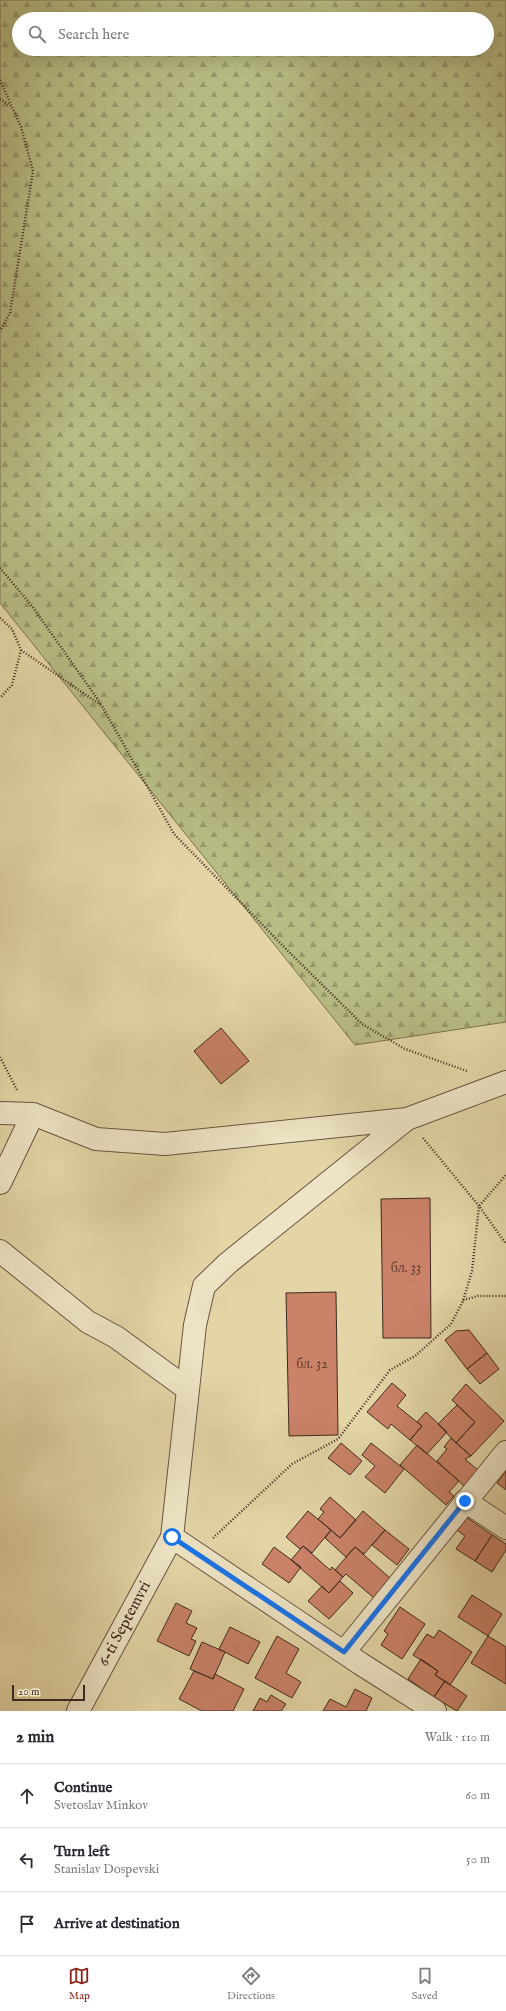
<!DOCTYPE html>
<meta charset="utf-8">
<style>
:root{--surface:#fff;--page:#f2f2f3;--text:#2b2b33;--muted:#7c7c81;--line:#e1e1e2;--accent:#8f2418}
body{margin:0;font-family:"IM FELL English",serif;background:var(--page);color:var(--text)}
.scale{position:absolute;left:12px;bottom:10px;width:73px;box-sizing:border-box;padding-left:4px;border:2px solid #40291f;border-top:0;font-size:11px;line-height:14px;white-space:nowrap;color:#40291f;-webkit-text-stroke:3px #ede4c5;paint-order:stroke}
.stop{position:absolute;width:12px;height:12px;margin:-9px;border:3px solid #1a73e8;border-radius:50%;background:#fff}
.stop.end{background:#1a73e8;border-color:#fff;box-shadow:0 1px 4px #0008}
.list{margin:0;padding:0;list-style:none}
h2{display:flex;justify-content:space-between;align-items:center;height:52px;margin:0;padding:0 16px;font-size:17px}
h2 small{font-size:13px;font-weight:400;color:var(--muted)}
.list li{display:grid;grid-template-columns:26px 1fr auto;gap:12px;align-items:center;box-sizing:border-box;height:64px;padding:0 16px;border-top:1px solid var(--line)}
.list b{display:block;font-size:15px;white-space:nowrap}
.list p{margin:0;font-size:13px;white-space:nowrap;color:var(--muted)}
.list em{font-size:13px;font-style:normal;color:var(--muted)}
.icon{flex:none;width:22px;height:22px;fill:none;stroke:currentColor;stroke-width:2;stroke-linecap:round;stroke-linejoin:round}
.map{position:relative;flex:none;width:506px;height:1711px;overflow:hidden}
.search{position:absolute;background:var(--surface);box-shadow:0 4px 16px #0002;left:12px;right:12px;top:12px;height:44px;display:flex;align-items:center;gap:10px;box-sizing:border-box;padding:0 14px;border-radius:22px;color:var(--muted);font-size:15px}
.sheet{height:244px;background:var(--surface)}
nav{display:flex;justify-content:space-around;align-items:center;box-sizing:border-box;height:56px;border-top:1px solid var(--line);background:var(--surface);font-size:11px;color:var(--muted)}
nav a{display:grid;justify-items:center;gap:2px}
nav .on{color:var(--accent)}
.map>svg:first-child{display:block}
.forest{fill:url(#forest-firs);stroke:#7c7252;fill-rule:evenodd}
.building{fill:#ca8268;stroke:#40291f}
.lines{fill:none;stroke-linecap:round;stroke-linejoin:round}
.minor-casing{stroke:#695441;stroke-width:24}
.path{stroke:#40291f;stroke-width:2.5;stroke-dasharray:1 2;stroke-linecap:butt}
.minor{stroke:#ede4c5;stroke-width:22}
.route{stroke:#1a73e8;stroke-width:5}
.labels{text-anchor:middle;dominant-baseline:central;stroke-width:3.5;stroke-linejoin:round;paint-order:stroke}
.number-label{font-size:14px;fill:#623f31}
.street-label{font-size:16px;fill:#40291f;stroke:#ede4c5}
</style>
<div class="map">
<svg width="506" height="1711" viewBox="0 0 506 1711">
<defs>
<pattern id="forest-firs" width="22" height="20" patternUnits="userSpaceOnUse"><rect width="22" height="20" fill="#b7bc84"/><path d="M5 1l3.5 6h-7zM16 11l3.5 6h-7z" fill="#96996b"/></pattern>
</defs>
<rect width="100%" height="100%" fill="#e3d5a6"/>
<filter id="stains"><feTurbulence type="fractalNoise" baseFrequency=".005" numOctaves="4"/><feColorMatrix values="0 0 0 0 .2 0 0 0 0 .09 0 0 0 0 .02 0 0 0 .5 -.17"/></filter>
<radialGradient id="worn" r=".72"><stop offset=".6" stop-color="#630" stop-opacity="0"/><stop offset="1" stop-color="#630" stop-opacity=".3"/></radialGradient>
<path class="forest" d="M0,0h506v1022l-151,23 -355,-442zM19,19h468v30h-468z"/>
<path class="building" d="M221,1028l28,33 -28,23 -27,-33z
M430,1198l1,140h-48l-2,-139z
M336,1292l2,143 -49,1 -3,-143z
M469,1330l18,23 -20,16 -22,-29 11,-9z
M487,1353l12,16 -19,15 -13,-15z
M392,1383l14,12 -9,11 25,20 -12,14 -19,-16 -3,5 -21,-17z
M466,1384l38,37 -33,35 -15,-13 19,-21 -23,-22z
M457,1405l18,17 -19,21 -18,-19z
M426,1412l21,20 -20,22 -17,-14 12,-14 -5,-4z
M451,1438l20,18 -6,3 14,12 -14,16 -28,-26 10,-12 -3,-2z
M341,1443l21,18 -12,14 -22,-17z
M371,1443l33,26 -19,24 -20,-16 10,-11 -13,-11z
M417,1445l42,36 -10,11 5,4 -8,9 -46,-40z
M506,1471v19l-9,-7z
M330,1497l26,23 -16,18 -22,-19 6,-7 -4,-3z
M308,1511l23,19 -19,23 -9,-7 -3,3 -14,-12z
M363,1511l22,19 -21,24 -9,-7 -9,10 -21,-19 6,-8 9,8z
M466,1517l26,18 -17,26 -19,-12 9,-13 -8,-6z
M385,1530l24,19 -12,16 -25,-20z
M492,1535l14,9v6l-14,22 -17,-11z
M303,1546l27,24 2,-3 11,10 -14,16 -38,-33z
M274,1547l27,20 -12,16 -27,-19z
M355,1547l36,32 -17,19 -28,-24 -3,3 -8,-7z
M340,1581l13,12 -24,26 -21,-18 14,-15 7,7z
M472,1595l30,19 -14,22 -30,-19z
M176,1603l16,8 -6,12 11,5 -6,11 5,2 -7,15 -32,-15z
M400,1607l25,17 -23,35 -21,-14 7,-11 -4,-3z
M230,1627l30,15 -12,22 -29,-15z
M439,1630l33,22 -22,33 -15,-10 3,-4 -25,-16 14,-21 7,4z
M277,1636l22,13 -13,24 15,9 -9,16 -37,-20z
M488,1636l18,11v37l-35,-21z
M202,1642l23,10 -12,27 -23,-10z
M421,1659l17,12 -3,4 10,6 -11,16 -26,-18z
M194,1671l19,8 2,-5 29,15 -11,22h-31l-23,-12z
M445,1681l22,15 -10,15 -23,-14z
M355,1689l17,9 -6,13h-43l7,-12 16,8z
M271,1695l15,9 -5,7h-28l7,-13 7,4z"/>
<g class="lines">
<defs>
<path id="minor" d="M0,1113l33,1 63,25 69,5 242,-25 99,-37
M0,1183l33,-69
M0,1251l88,71 28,15 70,51
M465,1501l41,27
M172,1537l189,127 74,47
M344,1652l162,-200
M78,1711l94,-174 23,-212 9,-39 24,-23 179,-144"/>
</defs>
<use href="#minor" class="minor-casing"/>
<path class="path" d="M0,80l21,47 12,44 -23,142 -10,18
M0,99l11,7
M0,568l32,38 69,98
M0,618l12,11 9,21 -9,35 -12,13
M21,650l81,56 72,128 113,116 75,74 43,25 62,22
M0,1057l17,33
M423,1138l56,68 27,38
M463,1300l15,-4h28
M213,1538l79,-74 46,-25 52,-69 25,-14 36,-32 12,-23 9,-30 7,-65 27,-31"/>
<use href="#minor" class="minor"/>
</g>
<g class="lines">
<path class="route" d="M172,1537l172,115 121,-151"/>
</g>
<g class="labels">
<g class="number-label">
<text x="406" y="1268">бл. 33</text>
<text x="312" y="1364">бл. 32</text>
</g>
<g class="street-label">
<text transform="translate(125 1624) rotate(-62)">6-ti Septemvri</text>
</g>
</g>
<rect width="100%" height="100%" filter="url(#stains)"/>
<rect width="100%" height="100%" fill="url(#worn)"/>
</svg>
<div class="scale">20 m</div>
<div class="stop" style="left:172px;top:1537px"></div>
<div class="stop end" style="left:465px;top:1501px"></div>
<div class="search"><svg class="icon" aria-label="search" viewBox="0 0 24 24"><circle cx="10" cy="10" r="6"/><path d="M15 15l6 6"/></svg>Search here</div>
</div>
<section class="sheet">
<h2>2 min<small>Walk · 110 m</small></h2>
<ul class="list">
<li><svg class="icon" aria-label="ahead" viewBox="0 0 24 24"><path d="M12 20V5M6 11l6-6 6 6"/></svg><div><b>Continue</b><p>Svetoslav Minkov</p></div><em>60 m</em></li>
<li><svg class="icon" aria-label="left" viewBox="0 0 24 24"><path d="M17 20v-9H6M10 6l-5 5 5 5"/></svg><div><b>Turn left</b><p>Stanislav Dospevski</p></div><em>50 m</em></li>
<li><svg class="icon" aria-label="arrive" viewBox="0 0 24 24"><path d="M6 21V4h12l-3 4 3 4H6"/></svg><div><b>Arrive at destination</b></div></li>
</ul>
</section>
<nav>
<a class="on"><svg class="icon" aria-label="map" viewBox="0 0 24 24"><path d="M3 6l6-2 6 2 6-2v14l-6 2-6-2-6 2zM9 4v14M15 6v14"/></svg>Map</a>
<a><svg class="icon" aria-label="directions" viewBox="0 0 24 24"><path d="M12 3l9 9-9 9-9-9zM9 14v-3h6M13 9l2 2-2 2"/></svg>Directions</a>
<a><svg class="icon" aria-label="saved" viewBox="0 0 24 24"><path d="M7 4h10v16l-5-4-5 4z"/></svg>Saved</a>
</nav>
